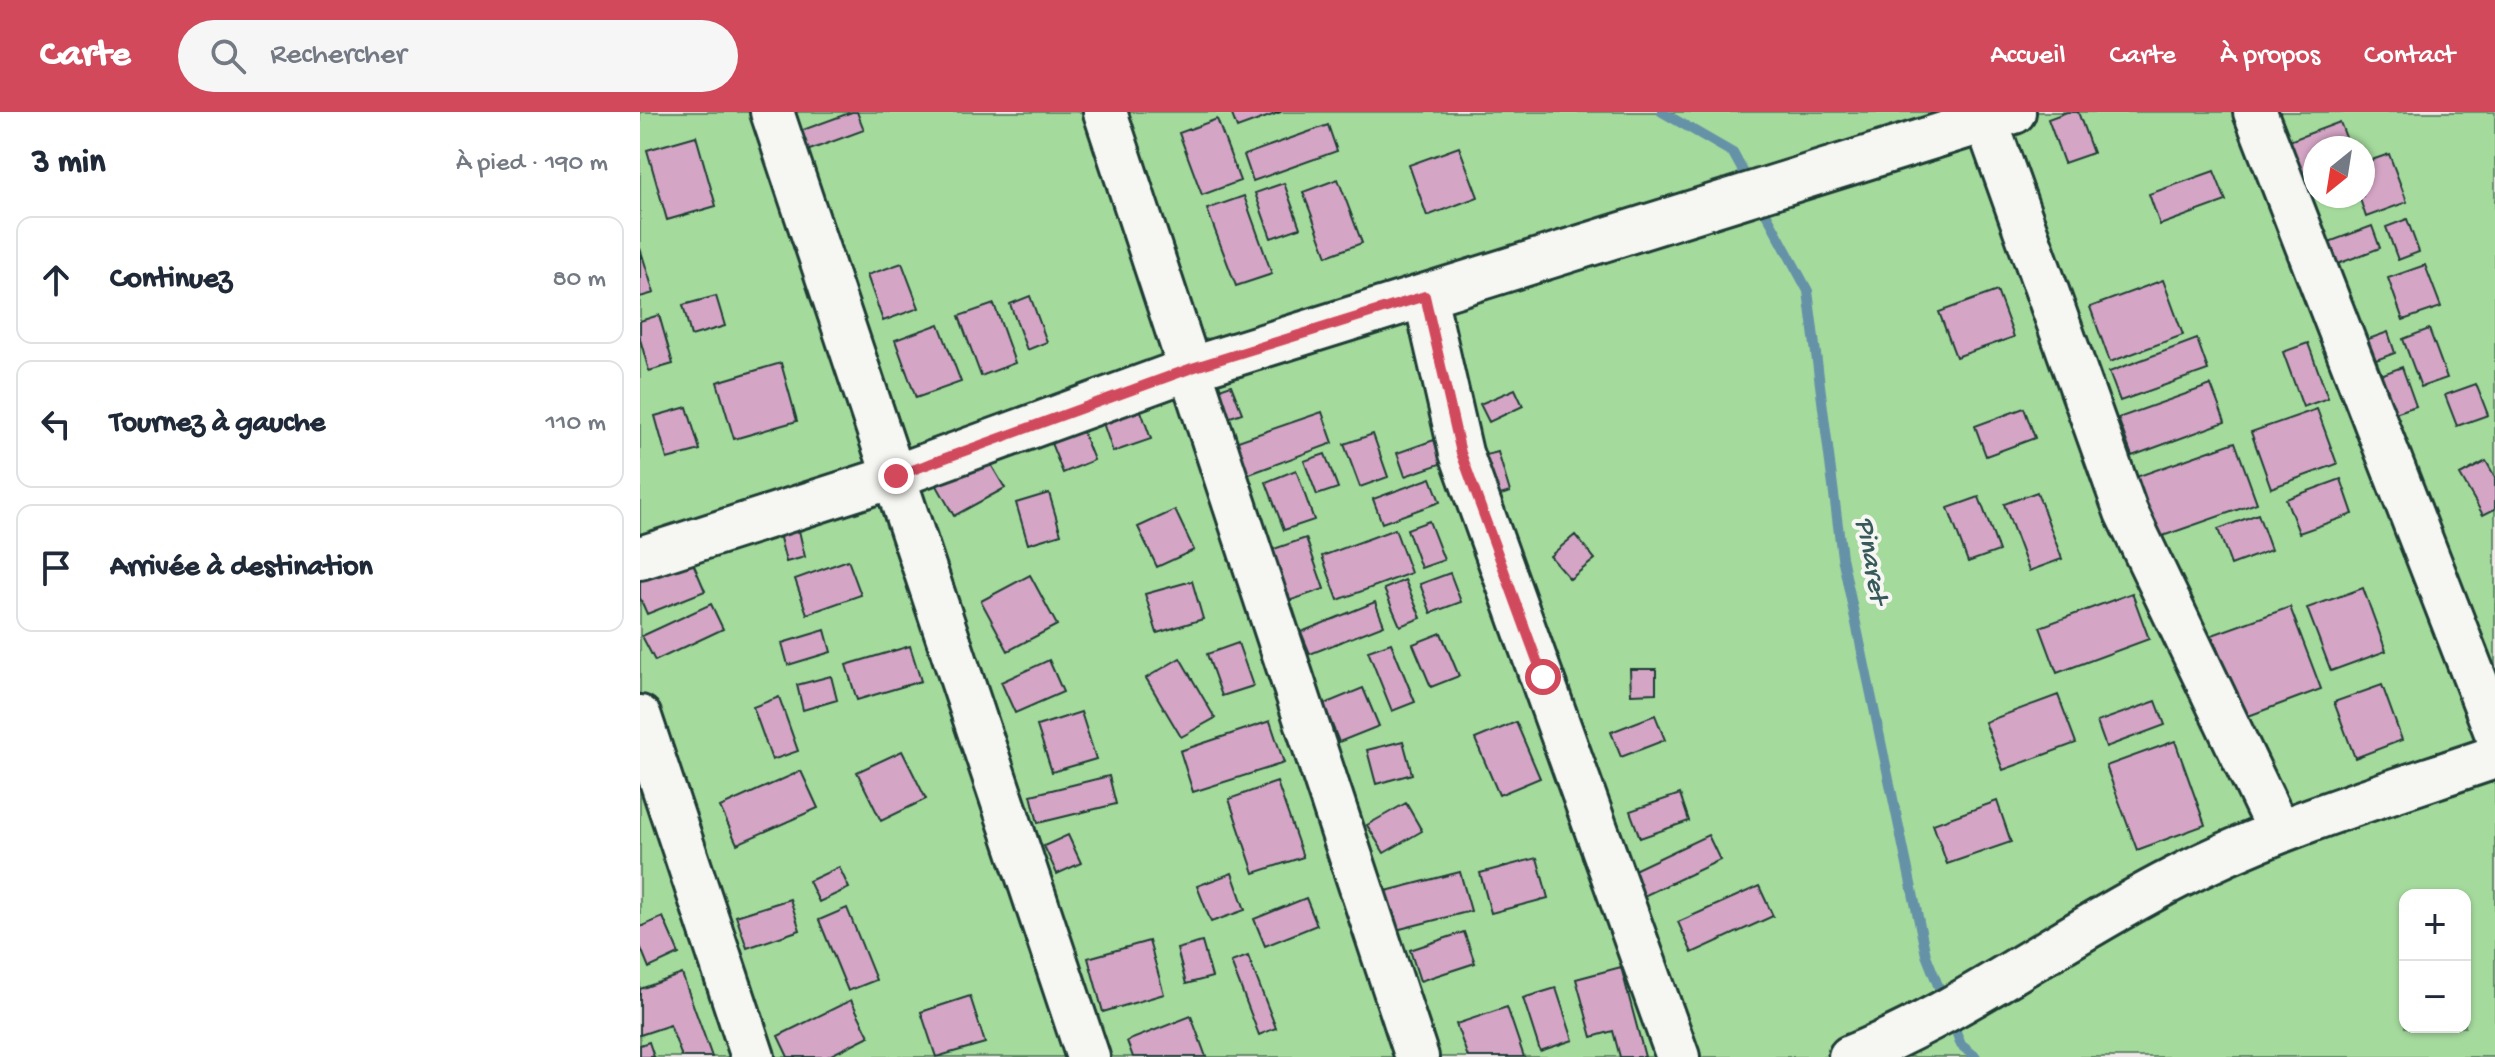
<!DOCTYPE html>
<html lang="fr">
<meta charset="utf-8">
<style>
:root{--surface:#fff;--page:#f6f6f7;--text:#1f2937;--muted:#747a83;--line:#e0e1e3;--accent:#d1495b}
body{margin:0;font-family:"Gochi Hand",sans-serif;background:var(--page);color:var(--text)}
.controls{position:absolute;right:24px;bottom:24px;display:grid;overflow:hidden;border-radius:16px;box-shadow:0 2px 6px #0004}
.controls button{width:72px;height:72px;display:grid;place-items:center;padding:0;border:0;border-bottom:2px solid var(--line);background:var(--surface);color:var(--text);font:40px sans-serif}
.compass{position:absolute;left:1663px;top:24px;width:72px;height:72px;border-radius:50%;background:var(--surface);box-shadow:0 2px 6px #0004;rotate:210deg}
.stop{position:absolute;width:24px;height:24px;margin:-18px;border:6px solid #d1495b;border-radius:50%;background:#fff}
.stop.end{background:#d1495b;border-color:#fff;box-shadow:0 2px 8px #0008}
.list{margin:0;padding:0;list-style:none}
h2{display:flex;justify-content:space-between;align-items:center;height:104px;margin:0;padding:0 32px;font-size:34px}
h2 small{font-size:26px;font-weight:400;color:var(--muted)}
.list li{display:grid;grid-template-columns:52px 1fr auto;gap:24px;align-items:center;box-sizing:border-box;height:128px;margin:0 16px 16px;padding:0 16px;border:2px solid var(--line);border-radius:16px}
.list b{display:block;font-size:30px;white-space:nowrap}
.list em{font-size:26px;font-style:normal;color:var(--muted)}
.icon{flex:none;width:44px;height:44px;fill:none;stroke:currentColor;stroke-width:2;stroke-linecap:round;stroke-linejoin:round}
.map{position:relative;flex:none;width:1855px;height:945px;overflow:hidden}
header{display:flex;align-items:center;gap:48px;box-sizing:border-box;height:112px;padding:0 40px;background:var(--accent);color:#fff}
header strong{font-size:38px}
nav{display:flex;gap:44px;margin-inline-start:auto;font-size:28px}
.search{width:560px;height:72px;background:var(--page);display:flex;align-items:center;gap:20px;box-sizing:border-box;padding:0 28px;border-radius:44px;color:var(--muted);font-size:30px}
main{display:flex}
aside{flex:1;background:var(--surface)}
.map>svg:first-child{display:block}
.green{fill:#a5da9d;stroke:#628c68;stroke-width:2;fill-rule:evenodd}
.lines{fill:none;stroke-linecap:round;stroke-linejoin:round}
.stream{stroke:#6692a7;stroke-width:10}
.building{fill:#d5a5c5;stroke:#1f3d34;stroke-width:2}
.minor-casing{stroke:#1f3d34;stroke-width:48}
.minor{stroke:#f6f6f2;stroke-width:42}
.route{stroke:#d1495b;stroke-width:10}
.labels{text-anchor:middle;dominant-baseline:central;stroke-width:8;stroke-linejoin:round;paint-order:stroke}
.water-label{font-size:28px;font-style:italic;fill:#37595a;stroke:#f6f6f2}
</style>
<header>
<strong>Carte</strong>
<div class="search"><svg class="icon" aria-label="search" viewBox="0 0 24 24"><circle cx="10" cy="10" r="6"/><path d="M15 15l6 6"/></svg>Rechercher</div>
<nav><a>Accueil</a><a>Carte</a><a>À propos</a><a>Contact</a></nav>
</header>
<main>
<aside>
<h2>3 min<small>À pied · 190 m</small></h2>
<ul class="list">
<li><svg class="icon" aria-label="ahead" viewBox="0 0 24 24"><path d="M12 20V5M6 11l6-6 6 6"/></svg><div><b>Continuez</b></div><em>80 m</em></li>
<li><svg class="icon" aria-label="left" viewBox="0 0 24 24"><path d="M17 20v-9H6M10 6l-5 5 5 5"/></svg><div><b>Tournez à gauche</b></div><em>110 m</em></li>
<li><svg class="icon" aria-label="arrive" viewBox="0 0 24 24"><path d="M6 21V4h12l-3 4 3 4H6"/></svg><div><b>Arrivée à destination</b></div></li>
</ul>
</aside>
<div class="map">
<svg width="1855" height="945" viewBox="0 0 1855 945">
<rect width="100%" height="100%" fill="#efe6e9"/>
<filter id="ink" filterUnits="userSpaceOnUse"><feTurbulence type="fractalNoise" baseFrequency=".0125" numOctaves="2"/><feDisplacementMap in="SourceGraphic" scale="16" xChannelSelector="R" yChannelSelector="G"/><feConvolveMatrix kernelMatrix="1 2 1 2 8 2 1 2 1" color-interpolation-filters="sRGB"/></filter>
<g filter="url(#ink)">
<path class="green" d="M0,0h1855v945h-1855zM1675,36h48v48h-48zM1765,783h60v132h-60z"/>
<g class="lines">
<path class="stream" d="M1022,0l71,41 17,31
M1120,90l48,89 34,266 84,398 19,48
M1311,906l10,27 15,12"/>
</g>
<path class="building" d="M212,0h5l7,18 -57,21 -7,-20z
M591,0h50l-44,16z
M1427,0h11l15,41 -29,10 -16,-44z
M577,7l23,62 -38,14 -23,-62z
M1700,10l10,26h-35v23l-21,8 -13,-35z
M688,13l9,26 -84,30 -9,-26z
M56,24l20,70 -49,14 -20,-70z
M819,35l19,50 -51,19 -18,-51z
M1749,42l18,48 -41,15 -7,-21h4v-33z
M1574,59l12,30 -66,24 -11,-31z
M698,67l24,64 -35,13 -24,-64z
M644,71l16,45 -29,10 -16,-45z
M604,84l28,78 -36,12 -29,-77z
M1767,107l12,33 -21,8 -12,-33z
M1732,114l8,22 -45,17 -9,-22z
M0,136l14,45 -14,4z
M262,151l17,45 -36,13 -16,-46z
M1785,153l16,42 -38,13 -15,-42z
M1523,168l20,55 -73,27 -20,-55z
M1357,179l17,46 -58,20 -17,-45z
M76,184l9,30 -34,10 -8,-31z
M390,184l17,46 -20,8 -17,-46z
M354,192l21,59 -34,13 -22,-60z
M19,203l14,49 -24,7 -9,-32v-18z
M299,212l22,58 -45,16 -21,-58z
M1789,217l18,49 -26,9 -18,-48z
M1748,220l7,21 -27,10 -8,-21z
M1557,227l11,31 -88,31 -11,-29z
M1668,231l20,55 -25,9 -20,-55z
M141,251l16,58 -63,18 -17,-57z
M1762,255l14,39 -27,9 -14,-38z
M1836,272l12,31 -31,11 -12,-31z
M591,273l11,28 -20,7 -11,-28z
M1571,273l14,37 -93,34 -14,-38z
M875,277l8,17 -34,16 -9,-18z
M47,295l13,43 -33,9 -12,-43z
M1384,296l11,30 -49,18 -11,-30z
M1677,297l20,55 -66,24 -20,-56z
M501,299l10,28 -38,13 -10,-29z
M682,300l11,31 -86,32 -12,-33z
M442,318l12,30 -31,13 -12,-30z
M733,322l15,43 -28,10 -16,-43z
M794,328l9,23 -38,13 -8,-23z
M1595,330l22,61 -100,35 -21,-61z
M858,340l12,40 -19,6 -13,-41z
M685,342l13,34 -21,7 -13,-34z
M346,344l19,32 -51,28 -18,-32z
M1846,349l9,16v32l-12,6 -23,-40z
M656,358l18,50 -30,10 -18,-48z
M791,366l9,24 -58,21 -9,-24z
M1701,367l12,35 -54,19 -13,-34z
M1397,380l25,67 -33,12 -25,-67z
M409,381l12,41 -33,10 -12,-41z
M1339,385l20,54 -31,11 -20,-54z
M535,398l19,40 -37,17 -19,-40z
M1618,402l13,36 -40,15 -13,-36z
M789,409l15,39 -23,8 -14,-39z
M158,414l7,31 -19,5 -8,-32z
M755,417l16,44 -73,27 -16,-44z
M935,423l20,24 -25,20 -20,-23z
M666,426l18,51 -41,14 -18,-51z
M50,444l15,35 -58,23 -7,-16v-22z
M208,448l13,35 -54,19 -12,-35z
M810,461l11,29 -30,11 -11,-29z
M390,463l27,50 -49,26 -27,-50z
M765,468l16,38 -21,8 -16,-37z
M552,469l11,38 -46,14 -12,-39z
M1723,476l23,63 -55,20 -24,-63z
M1492,481l17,46 -92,34 -17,-46z
M735,490l9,23 -74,29 -9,-22z
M71,492l12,25 -68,32 -13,-25z
M1650,495l31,82 -78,29 -31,-83z
M185,518l6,22 -43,13 -6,-22z
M801,521l18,43 -28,11 -18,-43z
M598,531l15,43 -31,10 -15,-42z
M751,531l24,59 -23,9 -24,-60z
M270,534l11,35 -64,19 -11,-35z
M540,546l35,60 -34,19 -35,-59z
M409,548l14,32 -48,21 -14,-31z
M990,557h26v24l-25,1z
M191,564l6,24 -34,10 -6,-25z
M1742,573l20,55 -47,18 -21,-56z
M723,576l16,38 -40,16 -15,-38z
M1418,583l18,48 -73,27 -18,-48z
M139,585l19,54 -26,9 -19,-53z
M1516,589l9,24 -59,22 -9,-25z
M441,600l15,47 -44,13 -15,-46z
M1015,603l10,25 -44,17 -10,-25z
M630,609l14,42 -91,29 -13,-41z
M876,610l24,56 -41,17 -24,-56z
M763,629l9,33 -36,10 -9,-34z
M1535,629l30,84 -68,25 -31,-84z
M262,639l24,48 -45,22 -24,-49z
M161,659l17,37 -81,36 -17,-37z
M469,664l7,28 -78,19 -7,-28z
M637,670l26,75 -49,16 -25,-74z
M1040,682l9,27 -49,17 -10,-27z
M1357,689l14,41 -64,22 -14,-40z
M766,691l16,28 -38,22 -17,-28z
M428,723l13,28 -24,11 -13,-28z
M1068,723l12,25 -76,36 -12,-25z
M897,746l11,40 -57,15 -11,-40z
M199,755l10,21 -30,14 -10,-21z
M820,760l11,39 -75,19 -10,-39z
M592,761l13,37 -34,12 -14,-36z
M1119,774l14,30 -81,37 -14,-31z
M666,786l11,27 -52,21 -11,-27z
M150,787l10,31 -53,18 -11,-32z
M207,796l29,72 -28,11 -29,-71z
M23,805l16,37 -30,14 -9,-22v-19z
M824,820l11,31 -55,18 -10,-31z
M509,829l15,53 -61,18 -15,-54z
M562,830l10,35 -26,7 -9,-35z
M608,844l28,72 -17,7 -28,-73z
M981,855l24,90h-25l-7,-26 -21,6 -16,-58z
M42,862l30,83h-30l-12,-32 -30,10v-46z
M916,876l17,52 -33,11 -17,-53z
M330,884l15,47 -49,14 -15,-45z
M211,888l18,36 -42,21h-39l-10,-21z
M867,895l17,50h-56l-12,-33z
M551,904l15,41h-73l-6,-16z
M9,930l5,15h-14v-12z"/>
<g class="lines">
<defs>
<path id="minor" d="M132,0l316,945
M465,0l312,945
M1343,0l143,400 152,318
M1615,0l240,618
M785,184l36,157 217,604
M0,446l256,-82 296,-108 822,-256
M0,605l113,340
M1210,945c116,-47 215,-123 326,-179 101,-52 211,-84 319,-121"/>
</defs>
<use href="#minor" class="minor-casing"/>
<use href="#minor" class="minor"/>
</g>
</g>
<g class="lines" filter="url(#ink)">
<path class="route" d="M256,364l296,-108 233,-72 36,157 82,224"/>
</g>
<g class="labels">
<g class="water-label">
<text transform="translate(1230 448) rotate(80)">Pinaret</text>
</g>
</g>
</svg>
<div class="controls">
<button>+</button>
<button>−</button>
</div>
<svg class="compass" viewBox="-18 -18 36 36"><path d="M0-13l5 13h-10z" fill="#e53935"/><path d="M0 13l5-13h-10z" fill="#747a83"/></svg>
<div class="stop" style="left:903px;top:565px"></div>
<div class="stop end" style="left:256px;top:364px"></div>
</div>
</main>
